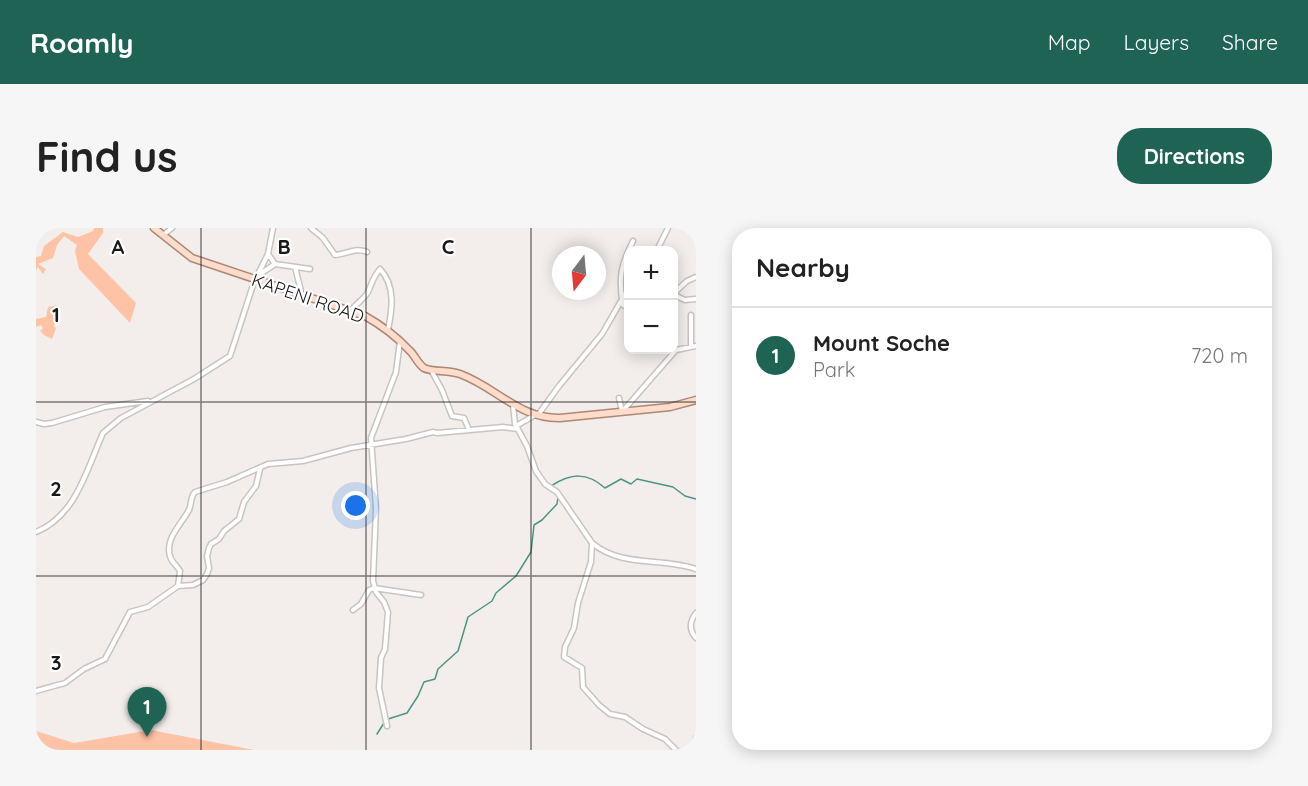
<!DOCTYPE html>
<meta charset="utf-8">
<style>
:root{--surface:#fff;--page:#f6f6f6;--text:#222;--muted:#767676;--line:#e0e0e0;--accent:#1e6354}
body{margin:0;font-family:Quicksand,sans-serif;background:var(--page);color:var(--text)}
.controls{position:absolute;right:18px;top:18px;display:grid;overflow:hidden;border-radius:12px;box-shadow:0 3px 15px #0003}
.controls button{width:54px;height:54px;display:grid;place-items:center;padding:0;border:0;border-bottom:2px solid var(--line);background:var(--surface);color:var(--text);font:30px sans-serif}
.compass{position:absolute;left:516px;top:18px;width:54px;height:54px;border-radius:50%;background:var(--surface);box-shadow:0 3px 15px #0003;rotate:196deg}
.you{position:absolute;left:320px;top:278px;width:21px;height:21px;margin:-15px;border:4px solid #fff;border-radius:50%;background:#1a73e8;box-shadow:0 0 0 9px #1a73e833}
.badge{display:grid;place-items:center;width:39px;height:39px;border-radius:50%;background:var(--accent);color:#fff;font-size:20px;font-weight:700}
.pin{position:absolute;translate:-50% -50px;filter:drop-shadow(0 2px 3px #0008)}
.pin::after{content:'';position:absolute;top:32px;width:21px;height:18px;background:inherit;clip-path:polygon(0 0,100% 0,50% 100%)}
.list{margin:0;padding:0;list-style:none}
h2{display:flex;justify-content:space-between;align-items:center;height:78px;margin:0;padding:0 24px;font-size:26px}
h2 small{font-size:20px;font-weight:400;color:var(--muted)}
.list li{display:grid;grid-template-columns:39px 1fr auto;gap:18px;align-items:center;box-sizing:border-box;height:96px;padding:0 24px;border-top:2px solid var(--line)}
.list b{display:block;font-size:22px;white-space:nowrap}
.list p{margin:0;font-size:20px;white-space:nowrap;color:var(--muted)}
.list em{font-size:20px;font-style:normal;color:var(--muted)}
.map{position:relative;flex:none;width:660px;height:522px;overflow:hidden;border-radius:24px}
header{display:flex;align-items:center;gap:36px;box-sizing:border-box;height:84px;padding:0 30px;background:var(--accent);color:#fff}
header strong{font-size:28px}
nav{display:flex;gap:33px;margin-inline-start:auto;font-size:21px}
.intro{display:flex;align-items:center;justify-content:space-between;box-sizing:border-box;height:144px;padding:0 36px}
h1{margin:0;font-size:42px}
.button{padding:15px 27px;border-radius:24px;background:var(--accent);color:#fff;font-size:21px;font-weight:700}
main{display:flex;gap:36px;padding:0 36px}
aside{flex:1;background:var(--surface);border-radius:24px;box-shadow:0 3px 15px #0003}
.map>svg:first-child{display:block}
.green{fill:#fec3a6}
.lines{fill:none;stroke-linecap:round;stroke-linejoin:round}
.stream{stroke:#4c9584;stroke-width:1.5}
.minor-casing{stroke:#c9c4c2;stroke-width:7}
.major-casing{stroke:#ad8876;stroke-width:9}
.minor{stroke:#fff;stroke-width:4}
.major{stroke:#fddccb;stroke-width:6}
.grid{fill:none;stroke:#1a1818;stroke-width:1.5;stroke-opacity:0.55}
.labels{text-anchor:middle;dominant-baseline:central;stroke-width:4.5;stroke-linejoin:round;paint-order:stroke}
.street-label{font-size:18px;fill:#1a1818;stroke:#fff}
.grid-label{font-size:20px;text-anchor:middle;font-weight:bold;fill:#1a1818;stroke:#fff;stroke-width:4.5;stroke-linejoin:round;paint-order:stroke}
</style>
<header>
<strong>Roamly</strong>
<nav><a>Map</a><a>Layers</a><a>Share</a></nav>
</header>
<div class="intro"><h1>Find us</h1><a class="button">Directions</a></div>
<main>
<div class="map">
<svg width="660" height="522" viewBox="0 0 660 522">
<rect width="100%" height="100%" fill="#f3eeec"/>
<path class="green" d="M58,0h9v5l-15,21 48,49 -6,20 -51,-54 -4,-18 2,-6 -13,-9 -7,9 -4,13 -15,6 8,5 -3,5 -5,-7 -2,3v-13l5,-1 3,-10 19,-14 15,5 15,-6z
M22,77l-4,21 2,2 -4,11 -8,-4 -4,-4 3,-3 -2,-3 -5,2v-8l10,-2 2,-10z
M115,502l103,20h-218v-19l38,12z"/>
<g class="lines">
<path class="stream" d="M515,258c20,-13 36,-14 54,2l16,-9 10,5 6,-5 36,8 12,9 11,3
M352,491l19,-6 11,-17 6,-14 11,-3 3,-10 20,-18 10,-34 24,-16 4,-8 20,-17 15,-24 3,-27 8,-5 15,-16 1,-7
M341,506l7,-11"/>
<defs>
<path id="minor" d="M275,0l12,10 12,17c12,-1 21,-8 32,-3
M127,7l9,-7
M621,22l11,-22
M232,26l7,10
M259,39l7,28
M224,46l15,-10 35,5
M638,65l13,-12 9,-4
M638,67l11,5 11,-1
M592,80l-5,-3c-5,-27 -2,-40 10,-64
M314,83c5,-6 16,-14 18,-19 4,-9 5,-15 12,-23 16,17 12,41 8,61
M655,118v-31
M395,142l11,20 10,26 12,2 5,12
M583,170l3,13
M477,177l2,19 12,22 9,25 9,13 12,8 35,51c30,25 70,14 104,26
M586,184l54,-62 20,-4
M502,187l21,-29 43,-52 26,-45
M0,194l8,2 8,-1 53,-16 43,-6
M480,198l19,-11
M0,304c40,-16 51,-63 67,-99l18,-15 73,-39 36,-23 24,-74 14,-28 5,-26
M556,315l-1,19 -13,41 -4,25 -9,19 -1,10 18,11 1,19 16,18 11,9 15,3 18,12 22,10 11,11
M142,358l15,-1 10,-5 4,-6 2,-6 -2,-12 2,-8 2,-4 8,-5 5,-8 15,-12 5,-17 12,-16 4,-17
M317,382l8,-6 8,-14 5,-2 47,7
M660,385c-6,8 -8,16 0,25
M0,463l29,-8 19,-14 21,-10 25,-47 18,-5 30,-21 2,-15c-2,-4 -7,-8 -9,-12 -8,-19 10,-34 18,-49 3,-7 1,-13 6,-18l32,-10 41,-18 35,-3 48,-13 55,-9 27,-7 4,1 66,-6 15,2
M351,498l-8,-38 2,-30 4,-9 3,-37 -4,-10 -8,-10 -3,-11 3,-73 -5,-70 25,-66 4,-31
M656,522l4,-12"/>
<path id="major" d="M118,0l38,30 173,58c16,9 31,20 44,34 6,5 8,13 15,18 7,4 25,2 36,6 36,13 59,45 100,44l110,-11 26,-7"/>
</defs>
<use href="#minor" class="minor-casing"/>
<use href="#major" class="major-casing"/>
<use href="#minor" class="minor"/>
<use href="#major" class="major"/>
</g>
<path class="grid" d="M165,0v522M330,0v522M495,0v522M0,174h660M0,348h660"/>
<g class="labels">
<g class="street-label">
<text transform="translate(272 70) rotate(19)">KAPENI ROAD</text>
</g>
</g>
<g class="grid-label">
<text x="82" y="26">A</text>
<text x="248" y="26">B</text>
<text x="412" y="26">C</text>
<text x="20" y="94">1</text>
<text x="20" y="268">2</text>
<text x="20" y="442">3</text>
</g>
</svg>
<div class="controls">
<button>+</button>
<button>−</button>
</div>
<svg class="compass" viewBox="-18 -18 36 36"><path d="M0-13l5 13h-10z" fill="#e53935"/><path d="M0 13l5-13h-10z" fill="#767676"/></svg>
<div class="you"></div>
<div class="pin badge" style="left:111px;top:509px">1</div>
</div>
<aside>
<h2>Nearby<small></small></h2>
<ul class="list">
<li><span class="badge">1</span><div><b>Mount Soche</b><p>Park</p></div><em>720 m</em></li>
</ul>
</aside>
</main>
